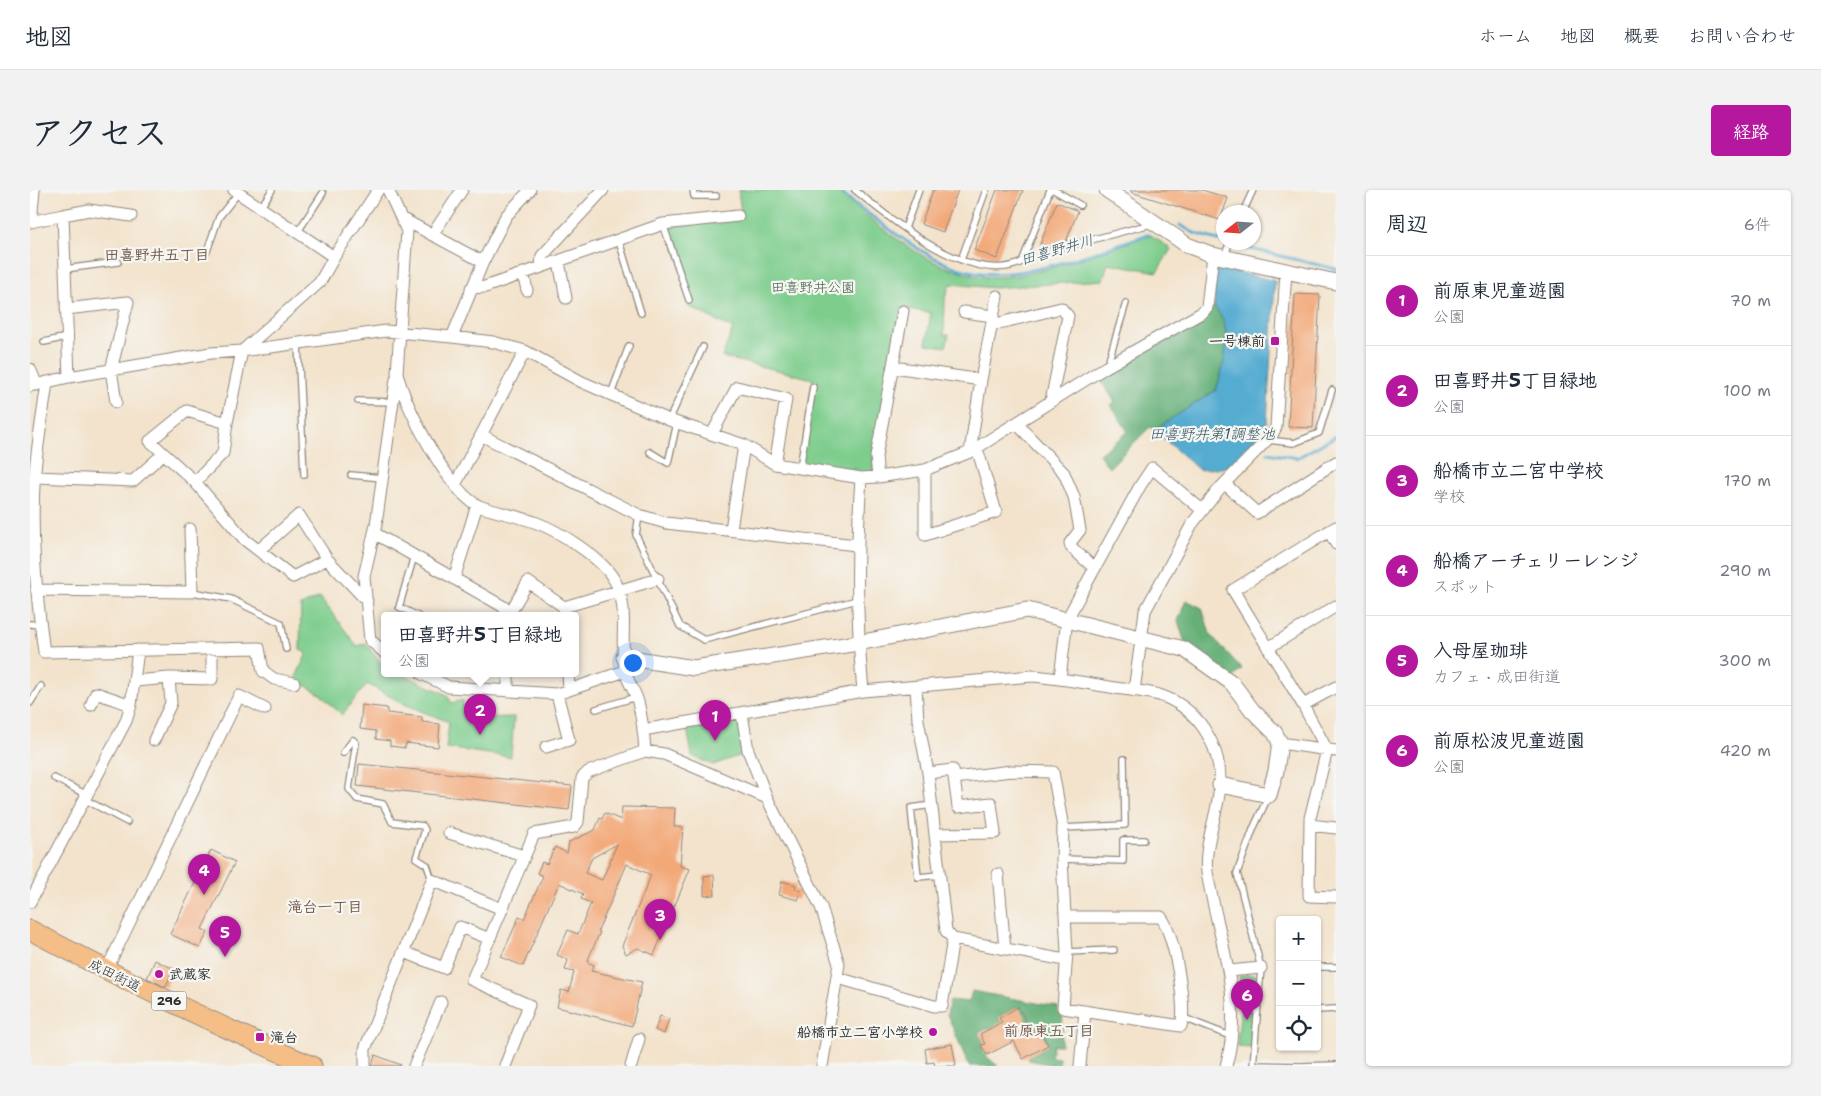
<!DOCTYPE html>
<html lang="ja">
<meta charset="utf-8">
<style>
:root{--surface:#fff;--page:#f2f2f3;--text:#1f2937;--muted:#747a83;--line:#e0e1e3;--accent:#b5179e}
body{margin:0;font-family:"Shantell Sans","Klee One",sans-serif;background:var(--page);color:var(--text)}
.controls{position:absolute;right:15px;bottom:15px;display:grid;overflow:hidden;border-radius:5px;box-shadow:0 1px 4px #0004}
.controls button{width:45px;height:45px;display:grid;place-items:center;padding:0;border:0;border-bottom:1px solid var(--line);background:var(--surface);color:var(--text);font:25px sans-serif}
.compass{position:absolute;left:1186px;top:15px;width:45px;height:45px;border-radius:50%;background:var(--surface);box-shadow:0 1px 4px #0004;rotate:253deg}
.you{position:absolute;left:602px;top:472px;width:18px;height:18px;margin:-12px;border:4px solid #fff;border-radius:50%;background:#1a73e8;box-shadow:0 0 0 8px #1a73e833}
.badge{display:grid;place-items:center;width:32px;height:32px;border-radius:50%;background:var(--accent);color:#fff;font-size:16px;font-weight:700}
.pin{position:absolute;translate:-50% -41px;filter:drop-shadow(0 1px 2px #0008)}
.pin::after{content:'';position:absolute;top:26px;width:18px;height:15px;background:inherit;clip-path:polygon(0 0,100% 0,50% 100%)}
.popup{position:absolute;left:351px;top:422px;width:198px;height:65px;box-sizing:border-box;display:grid;place-content:center;border-radius:5px;background:var(--surface);filter:drop-shadow(0 1px 4px #0005);font-size:16px;white-space:nowrap;color:var(--muted)}
.popup b{font-size:19px;color:var(--text)}
.popup::after{content:'';position:absolute;left:50%;top:100%;margin-left:-10px;border:10px solid transparent;border-top-color:var(--surface)}
.list{margin:0;padding:0;list-style:none}
h2{display:flex;justify-content:space-between;align-items:center;height:65px;margin:0;padding:0 20px;font-size:21px}
h2 small{font-size:16px;font-weight:400;color:var(--muted)}
.list li{display:grid;grid-template-columns:32px 1fr auto;gap:15px;align-items:center;box-sizing:border-box;height:90px;padding:0 20px;border-top:1px solid var(--line)}
.list b{display:block;font-size:19px;white-space:nowrap}
.list p{margin:0;font-size:16px;white-space:nowrap;color:var(--muted)}
.list em{font-size:16px;font-style:normal;color:var(--muted)}
.icon{flex:none;width:28px;height:28px;fill:none;stroke:currentColor;stroke-width:2;stroke-linecap:round;stroke-linejoin:round}
.map{position:relative;flex:none;width:1306px;height:876px;overflow:hidden;border-radius:5px}
header{display:flex;align-items:center;gap:30px;box-sizing:border-box;height:70px;padding:0 25px;background:var(--surface);border-bottom:1px solid var(--line)}
header strong{font-size:24px}
nav{display:flex;gap:28px;margin-inline-start:auto;font-size:18px}
.intro{display:flex;align-items:center;justify-content:space-between;box-sizing:border-box;height:120px;padding:0 30px}
h1{margin:0;font-size:35px}
.button{padding:12px 22px;border-radius:5px;background:var(--accent);color:#fff;font-size:18px;font-weight:700}
main{display:flex;gap:30px;padding:0 30px}
aside{flex:1;background:var(--surface);border-radius:5px;box-shadow:0 1px 4px #0004}
.map>svg:first-child{display:block}
.green{fill:#7ecd8d;stroke:#547c5c}
.forest{fill:#66b078;stroke:#486e52}
.water{fill:#54acd1;stroke:#406c7e}
.lines{fill:none;stroke-linecap:round;stroke-linejoin:round}
.stream{stroke:#54acd1;stroke-width:3}
.building{fill:#f3a878;fill-rule:evenodd}
.service-casing{stroke:#8f877c;stroke-width:8}
.minor-casing{stroke:#8f877c;stroke-width:13}
.tertiary-casing{stroke:#8f877c;stroke-width:17}
.trunk-casing{stroke:#8f877c;stroke-width:21}
.service{stroke:#fff;stroke-width:5.5}
.minor{stroke:#fff;stroke-width:11}
.tertiary{stroke:#fff;stroke-width:15}
.trunk{stroke:#f6be87;stroke-width:19}
.poi-dot{fill:#b5179e;stroke:#f6f6f2;stroke-width:2}
.labels{text-anchor:middle;dominant-baseline:central;stroke-width:4.5;stroke-linejoin:round;paint-order:stroke}
.shield{fill:#f6f6f2;stroke:#686867;stroke-width:1}
.shield-label{font-size:12px;font-weight:bold;fill:#2b2b2b}
.park-label{font-size:14px;fill:#445c48;stroke:#f6f6f2}
.poi-label{font-size:14px;font-weight:bold;fill:#2b2b2b;stroke:#f6f6f2;text-anchor:end}
.street-label{font-size:14px;fill:#2b2b2b;stroke:#f6f6f2}
.water-label{font-size:15px;font-style:italic;fill:#395865;stroke:#f6f6f2}
.neighbourhood-label{font-size:15px;font-weight:bold;fill:#715746;stroke:#f6f6f2}
</style>
<header>
<strong>地図</strong>
<nav><a>ホーム</a><a>地図</a><a>概要</a><a>お問い合わせ</a></nav>
</header>
<div class="intro"><h1>アクセス</h1><a class="button">経路</a></div>
<main>
<div class="map">
<svg width="1306" height="876" viewBox="0 0 1306 876">
<rect width="100%" height="100%" fill="#f6f6f2"/>
<filter id="ink" filterUnits="userSpaceOnUse"><feTurbulence type="fractalNoise" baseFrequency=".02" numOctaves="2"/><feDisplacementMap in="SourceGraphic" scale="10" xChannelSelector="R" yChannelSelector="G"/><feConvolveMatrix kernelMatrix="1 2 1 2 8 2 1 2 1" color-interpolation-filters="sRGB"/></filter>
<filter id="wash" filterUnits="userSpaceOnUse"><feTurbulence type="fractalNoise" baseFrequency=".0096" numOctaves="4" result="noise"/><feDisplacementMap in="SourceGraphic" scale="20" xChannelSelector="R" yChannelSelector="G"/><feGaussianBlur stdDeviation="1.12" result="paint"/><feColorMatrix in="noise" values="0 0 0 0 0 0 0 0 0 0 0 0 0 0 0 0 0 1.4 0 .05"/><feComposite in="paint" operator="in"/></filter>
<g filter="url(#wash)">
<rect width="100%" height="100%" fill="#f3e3cc"/>
<path class="green" d="M708,0h109l-5,5c42,35 96,84 155,82 45,-1 109,-28 154,-42l20,14 -14,23 -49,-9 -5,17 -109,8 -44,-4 -5,14 -1,37h5l-3,12 -20,-3 5,-31 -29,-5 -31,169 -71,-9 13,-89 -91,-22 11,-28 -45,-23 6,-3 -26,-76 74,-9z
M290,407l37,49 9,-3 10,15 9,8v8h16l45,20 6,9 11,-3v18l51,-1 -3,40 -65,-9 3,-26 -43,-17 -39,-21 -25,31 -22,-21 -25,-15 12,-26 -7,-3 1,-44z
M704,529l4,3 6,32 -31,11 -21,-9 -5,-28z
M1224,784l4,4 -7,70 -14,-1 5,-53 -3,-18z"/>
<path class="forest" d="M1184,116c6,8 10,15 12,25 3,12 -5,47 -10,59l-62,40 -4,-3 -41,41 -10,-14 29,-22 -17,-27 4,-3 -15,-22 1,-5 108,-62z
M1156,410l16,8 8,26 32,35 -9,9 -48,-35 -7,-22z
M942,801l86,16v6l5,1 -2,31h-8l-2,12 8,1v8l-30,-6 -1,-3 21,-12 -10,-17 -7,3 -13,-25 -21,11 8,16 -13,4 -4,-9 -11,5 6,10 -3,3 6,11 11,9h-29l-22,-52 3,-14 19,2z"/>
<path class="water" d="M1186,77l59,14 -8,141 -16,24 -2,-1 -22,22 -28,3 -45,-40 62,-40c5,-12 13,-47 10,-59 -2,-10 -6,-17 -12,-25z"/>
<g class="lines">
<path class="stream" d="M812,4c35,25 71,57 112,73 57,22 138,-15 195,-33
M1150,35l14,8 30,9
M1204,55l102,24
M1238,263l29,5 39,-22"/>
</g>
<g id="blocks">
<path class="building" d="M903,0h25l-15,42 -22,-8z
M967,0h26l-26,69 -23,-9z
M1101,0h71l26,8 -8,22 -89,-28z
M1027,12l21,9 -16,41 -22,-8z
M1265,104l25,1 -7,133 -25,-1z
M332,515l25,3v5l35,4v5l18,2 -2,23 -32,-4 -1,5 -15,-2v-5l-14,-2v-8l-16,-2z
M329,574l213,22 -3,24 -212,-24z
M592,617l53,1 -1,19h9l-3,39 10,3 -36,86 -16,-7 -12,6 -4,-8 29,-71 -24,-11 -29,67 2,1 -13,30 7,3 -3,6 51,11 -10,44 -75,-19 4,-17 8,2 5,-20 -9,-2 3,-10 -11,-5 11,-25 10,4 13,-31 -10,-4 2,-5 -24,-11 -36,83 -22,-9 18,-40 5,2 19,-43 -6,-3 5,-11 5,2 8,-17 12,6 2,-11 26,-12 5,-12 2,1 3,-6 16,7zM587,654l-15,36 -17,-7 7,-15z
M181,660l24,12 -33,67 6,3 -8,16 -30,-14z
M684,685l1,20 -11,1v-20z
M752,691l14,4 -1,4 6,2 -3,9 -19,-5z
M125,770l19,9 -8,18 -19,-9z
M988,817l14,25 7,-3 9,16 -25,14 -9,-18 -27,14 -6,-10 4,-1 -5,-10 22,-12 -3,-4z
M630,826l9,3 -5,15 -9,-4z
M922,854l4,22h-21l-1,-4 -7,1 -2,-14z
M345,865l26,10v1h-29z"/>
</g>
</g>
<g filter="url(#ink)">
<use href="#blocks" fill-opacity="0" stroke="#8f877c" stroke-width="1"/>
<g class="lines">
<defs>
<path id="service" d="M663,0l1,6h22
M825,0c36,30 117,97 167,72l28,-72
M1024,0l26,15
M230,18l12,-18
M1213,22l10,-22
M633,34l26,76
M875,38l14,-38
M267,43l26,-40
M589,51l22,72
M1046,54l75,-20
M177,61l12,-34 20,-25
M1194,67l6,-15
M931,70l25,-70
M35,79l53,-7
M14,152l23,-5
M268,153l6,132
M1077,176l19,-63
M581,204l18,-48
M328,211l35,1
M639,230l34,-73
M1238,250l26,3 25,-10 13,-43
M620,262l18,11 9,-40
M770,278l13,-81
M321,285l31,3
M609,325l-3,20 44,91 24,14 153,-40
M384,366l-15,51 19,9
M162,402l39,7 50,24 5,26
M0,434l10,1
M0,513l11,-17
M566,519l40,-12
M313,563l10,-13 3,3 -7,46 8,10 26,5 9,18 31,4 2,4 -9,28 11,7 5,15
M24,588l33,17
M54,609l43,23
M902,615l-21,3 7,69 21,-2
M1033,638l62,-3 -1,-66
M1032,669l61,2v-21h21
M1037,762l47,-2
M1287,777h19
M1287,820l19,-1
M1154,828l46,18
M1223,875l48,1
M1223,876l8,-98 -24,-95 17,-46 15,-32
M1271,876l35,-1"/>
<path id="minor" d="M204,0l100,67
M358,0l19,41 -10,142c7,32 52,120 82,133 19,7 40,10 58,17 22,8 64,35 76,55 18,27 6,62 12,92 2,11 10,21 13,32 4,16 6,32 7,49
M33,25l26,-5 42,6
M371,28l82,44
M0,32l33,-7 6,162
M1,32l3,-32
M402,45l30,-45
M529,72l7,36
M511,77l1,-11 61,-66
M493,83l4,17
M441,98l14,-1 178,-63 75,-8
M36,119l62,-7 -17,68 5,32
M934,122l29,4
M962,135l69,-17 7,8 -17,85
M422,147l31,-75 23,-46 24,-26
M864,177l87,13
M0,179l7,16
M17,193c-4,29 -9,58 -12,87 -5,61 1,122 9,182l215,-4 4,23 11,8 20,4
M0,196l39,-9 142,-24 31,-2 144,-20 66,6 41,5 32,9 57,31 87,38 75,25 31,19 86,14 17,-1 47,-7 45,-18 136,-85 97,-55 4,-5 6,-52
M986,233l48,50 10,24 6,33 -10,13 1,4 23,21
M683,242l24,-45 49,12 -11,65
M451,245l158,80 27,8 190,22
M940,262l11,-72 16,-84
M895,280v65l71,-23 -19,-64
M5,287l98,4 30,-27
M848,287l-2,-20 27,-146
M831,288c-5,72 -5,142 2,213
M165,292l28,-29 4,-30
M1195,294l32,29 79,-51
M425,295l70,-134
M1306,337l-103,63 70,115 24,45 -17,68 -1,78 27,1
M701,339l13,-84
M1299,341l7,13
M344,343l137,78
M229,360l40,-35 28,44 40,42
M297,369l-34,18 -48,-37 -50,-58 -45,-41 37,-30 40,12 15,-72 78,-69 14,-25 44,-67
M424,389l23,-74
M6,400l156,2 -2,-63
M534,417l94,-28
M481,426v-5l17,-29 36,25 1,9
M1238,458l68,-42
M355,463l-15,-13 -6,-64 12,-51 20,-146
M392,484l27,13 108,7 68,-23
M538,484l1,15
M1030,488l7,-59 73,-133 12,-18 50,42
M105,491l34,-3 43,1v-29
M886,497l2,33 10,53
M478,501v-17
M1104,501l11,-80 47,-87 28,-36 52,-53 4,-8 10,-156
M61,515l5,-12 35,12
M1273,515l33,-18
M712,524l6,36 19,48
M613,540l220,-39 169,-15c28,2 55,7 83,12 14,2 30,3 44,7 38,12 61,48 61,87 0,28 -17,62 -13,90 11,66 38,126 19,194
M124,550l17,-37 -2,-25
M1250,553l56,8
M516,557l23,-7 -12,-46
M925,588l56,-7 42,1 10,56 -1,31 5,93 -4,56 118,18c6,-20 -7,-93 -20,-109h-96
M1280,635l26,3
M419,643l75,23
M968,684l7,75
M0,712l96,-181 5,-16 7,-55
M923,749l112,21
M374,762l40,16 16,-41 30,12
M76,781l133,-275 26,13
M1199,781l32,-3
M808,788l96,28h8l11,-67 -7,-8 -18,-158 25,-3 5,37 33,-4 4,30 -60,1
M335,876v-17l67,-169 70,29
M384,876l27,-64
M475,876l24,-61 -57,-25 62,-146 40,-7 4,-5 4,-44 6,-6 57,-21 19,3 103,44 54,109 18,57 -17,102
M601,876l8,-27
M1050,876l5,-55"/>
<path id="tertiary" d="M1077,0l80,55 26,10 123,27
M594,467l70,11 164,-25 169,-33 157,39 48,34 20,27 23,23 5,10 -4,28 -7,24 -49,-10"/>
<path id="trunk" d="M0,740c92,49 185,95 282,136"/>
</defs>
<use href="#service" class="service-casing"/>
<use href="#minor" class="minor-casing"/>
<use href="#tertiary" class="tertiary-casing"/>
<use href="#trunk" class="trunk-casing"/>
<use href="#service" class="service"/>
<use href="#minor" class="minor"/>
<use href="#tertiary" class="tertiary"/>
<use href="#trunk" class="trunk"/>
</g>
</g>
<g class="poi-dot">
<rect x="1240" y="146" width="10" height="10" rx="2.5"/>
<circle cx="129" cy="784" r="5"/>
<circle cx="903" cy="842" r="5"/>
<rect x="225" y="842" width="10" height="10" rx="2.5"/>
</g>
<g class="labels">
<rect class="shield" x="121.5" y="801.5" width="35" height="19" rx="4"/>
<g class="shield-label">
<text x="139" y="811">296</text>
</g>
<g class="park-label">
<text x="783" y="97">田喜野井公園</text>
</g>
<g class="poi-label">
<text x="1235" y="151">一号棟前</text>
<text x="139" y="784" text-anchor="start">武蔵家</text>
<text x="893" y="842">船橋市立二宮小学校</text>
<text x="240" y="847" text-anchor="start">滝台</text>
</g>
<g class="street-label">
<text transform="translate(85 785) rotate(27)">成田街道</text>
</g>
<g class="water-label">
<text transform="translate(1027 60) rotate(-16)">田喜野井川</text>
<text x="1182" y="244">田喜野井第1調整池</text>
</g>
<g class="neighbourhood-label">
<text x="127" y="65">田喜野井五丁目</text>
<text x="295" y="717">滝台一丁目</text>
<text x="1019" y="841">前原東五丁目</text>
</g>
</g>
</svg>
<div class="controls">
<button>+</button>
<button>−</button>
<button><svg class="icon" aria-label="locate" viewBox="0 0 24 24"><circle cx="12" cy="12" r="6"/><path d="M12 2v4M12 18v4M2 12h4M18 12h4"/></svg></button>
</div>
<svg class="compass" viewBox="-18 -18 36 36"><path d="M0-13l5 13h-10z" fill="#e53935"/><path d="M0 13l5-13h-10z" fill="#747a83"/></svg>
<div class="you"></div>
<div class="pin badge" style="left:685px;top:551px">1</div>
<div class="pin badge" style="left:450px;top:545px">2</div>
<div class="popup"><b>田喜野井5丁目緑地</b>公園</div>
<div class="pin badge" style="left:630px;top:750px">3</div>
<div class="pin badge" style="left:174px;top:705px">4</div>
<div class="pin badge" style="left:195px;top:767px">5</div>
<div class="pin badge" style="left:1217px;top:830px">6</div>
</div>
<aside>
<h2>周辺<small>6件</small></h2>
<ul class="list">
<li><span class="badge">1</span><div><b>前原東児童遊園</b><p>公園</p></div><em>70 m</em></li>
<li><span class="badge">2</span><div><b>田喜野井5丁目緑地</b><p>公園</p></div><em>100 m</em></li>
<li><span class="badge">3</span><div><b>船橋市立二宮中学校</b><p>学校</p></div><em>170 m</em></li>
<li><span class="badge">4</span><div><b>船橋アーチェリーレンジ</b><p>スポット</p></div><em>290 m</em></li>
<li><span class="badge">5</span><div><b>入母屋珈琲</b><p>カフェ · 成田街道</p></div><em>300 m</em></li>
<li><span class="badge">6</span><div><b>前原松波児童遊園</b><p>公園</p></div><em>420 m</em></li>
</ul>
</aside>
</main>
